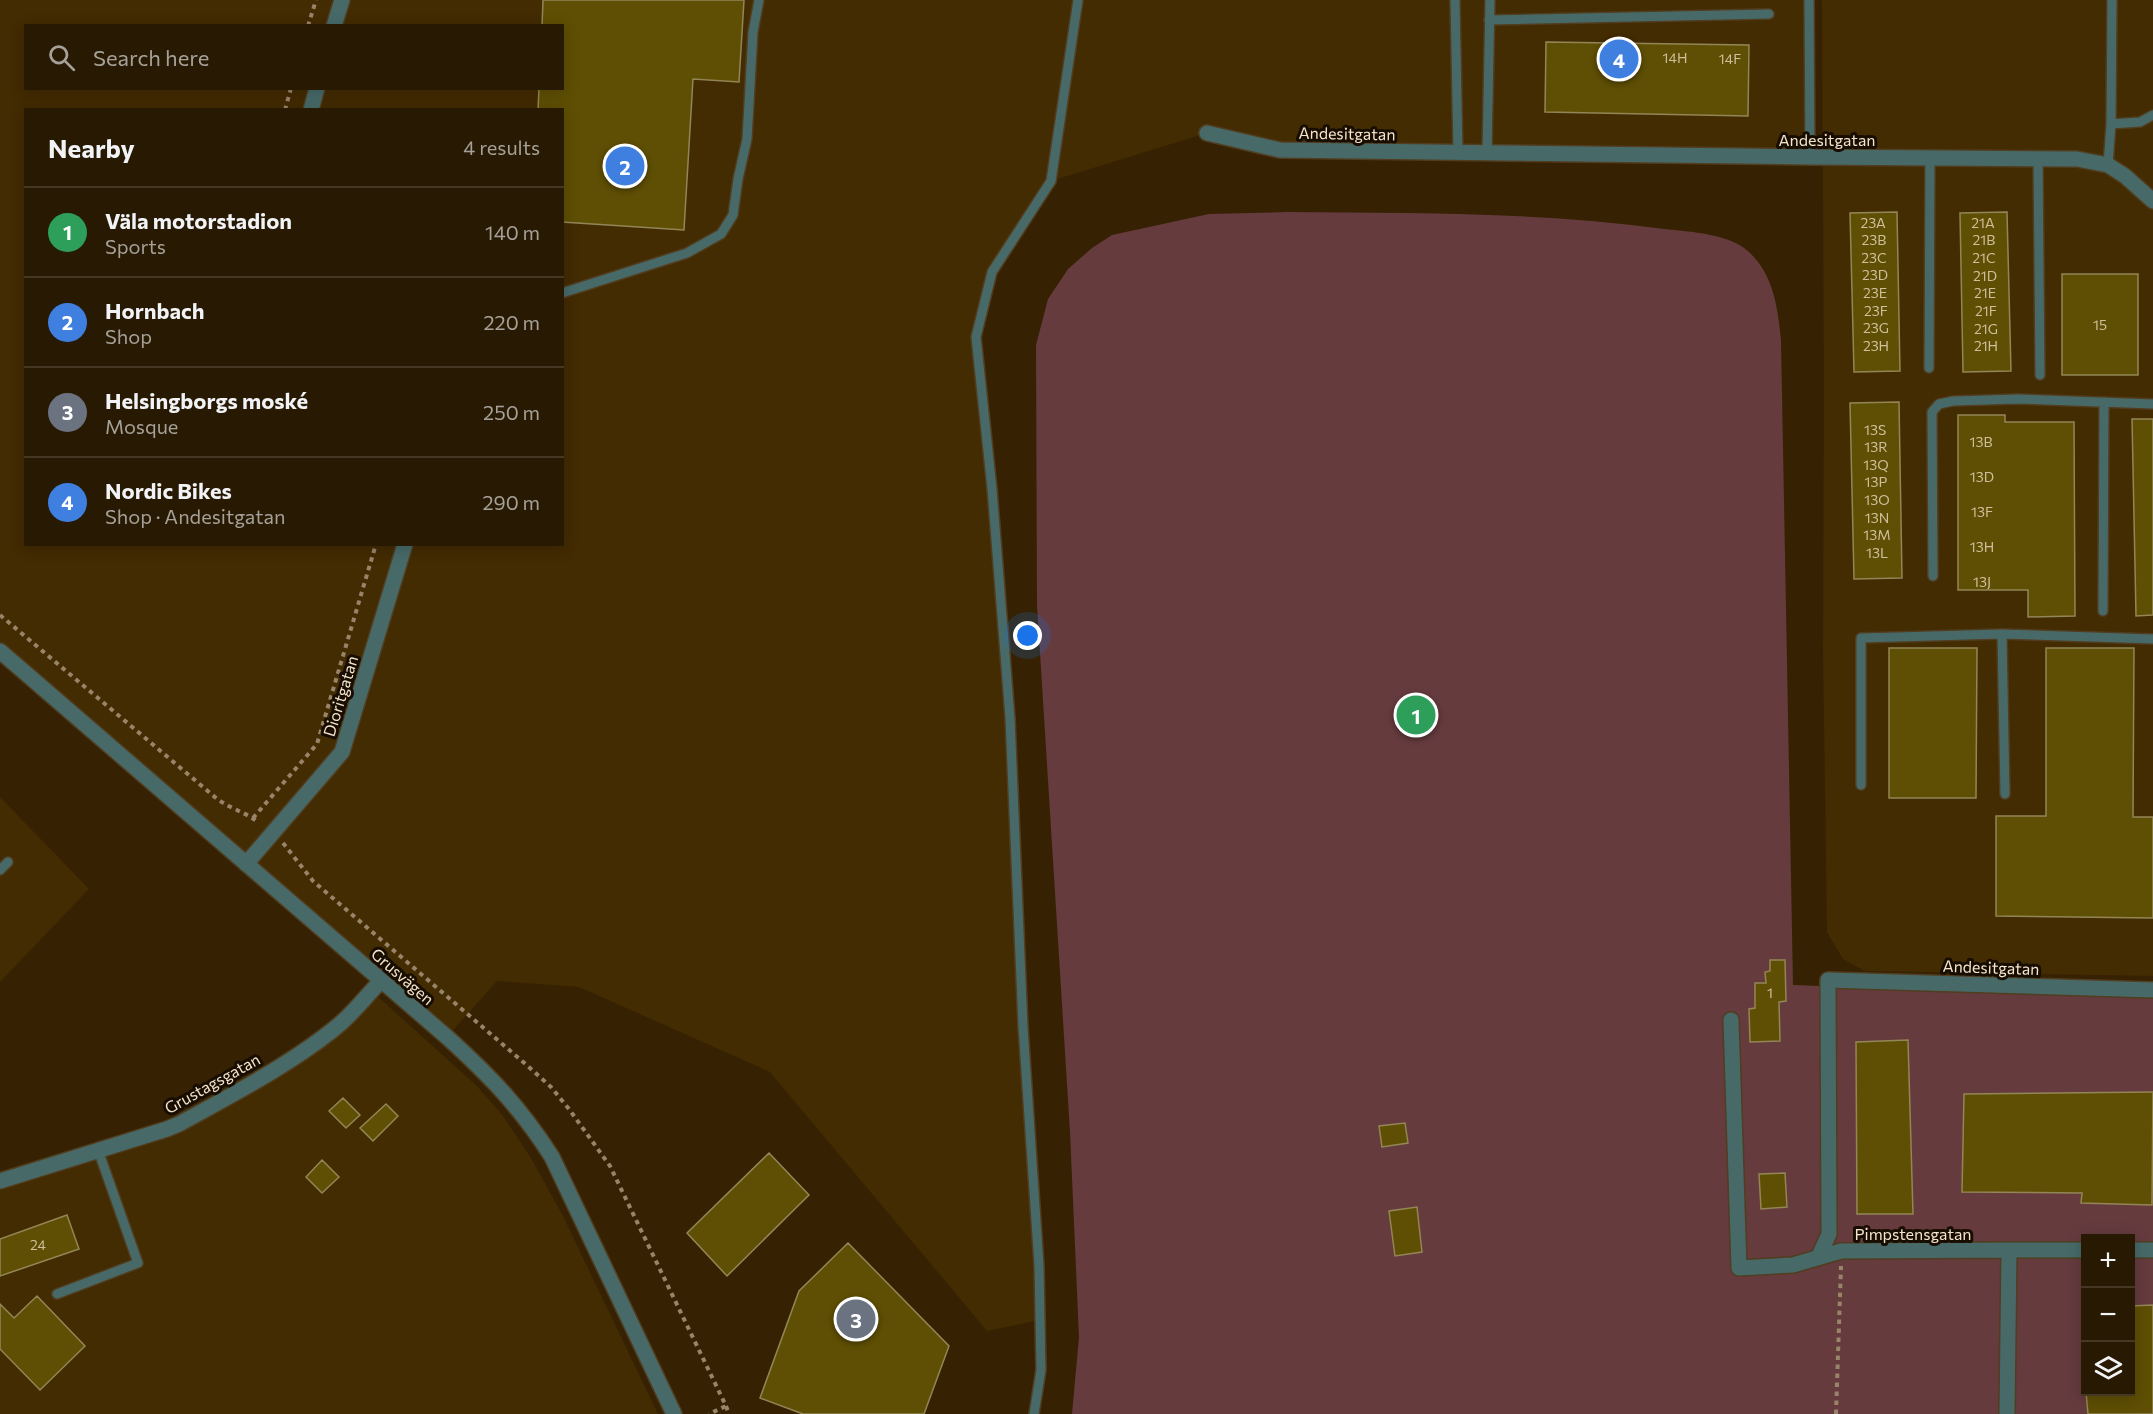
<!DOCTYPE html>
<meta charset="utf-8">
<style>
:root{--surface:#281a02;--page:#30230c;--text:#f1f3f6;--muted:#a5a199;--line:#443824;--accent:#88bafc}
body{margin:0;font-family:Commissioner,sans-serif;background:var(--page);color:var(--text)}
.controls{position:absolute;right:18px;bottom:18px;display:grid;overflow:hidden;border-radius:0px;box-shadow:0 3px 15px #0003}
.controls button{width:54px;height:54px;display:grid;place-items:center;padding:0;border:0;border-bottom:2px solid var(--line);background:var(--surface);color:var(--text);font:30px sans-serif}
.you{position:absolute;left:1028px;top:636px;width:21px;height:21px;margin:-15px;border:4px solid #fff;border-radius:50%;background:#1a73e8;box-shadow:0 0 0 9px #1a73e833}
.badge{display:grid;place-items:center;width:39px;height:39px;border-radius:50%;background:var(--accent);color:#fff;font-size:20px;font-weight:700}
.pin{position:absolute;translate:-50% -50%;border:3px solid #fff;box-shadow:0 2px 6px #0006}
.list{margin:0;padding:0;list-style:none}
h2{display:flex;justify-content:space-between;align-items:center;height:78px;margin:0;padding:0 24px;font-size:26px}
h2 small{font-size:20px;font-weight:400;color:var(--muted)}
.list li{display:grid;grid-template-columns:39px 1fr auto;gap:18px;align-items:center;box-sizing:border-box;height:90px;padding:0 24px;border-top:2px solid var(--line)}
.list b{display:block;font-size:22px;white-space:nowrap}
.list p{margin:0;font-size:20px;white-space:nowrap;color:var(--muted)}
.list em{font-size:20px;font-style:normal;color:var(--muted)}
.icon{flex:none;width:33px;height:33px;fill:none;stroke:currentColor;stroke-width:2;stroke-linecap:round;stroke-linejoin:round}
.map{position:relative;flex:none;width:2153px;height:1414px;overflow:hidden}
.search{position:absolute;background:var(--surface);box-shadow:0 3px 15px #0003;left:24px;top:24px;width:540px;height:66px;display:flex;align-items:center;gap:15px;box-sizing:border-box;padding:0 21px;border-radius:0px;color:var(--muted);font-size:22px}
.panel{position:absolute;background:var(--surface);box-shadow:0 3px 15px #0003;left:24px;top:108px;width:540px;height:438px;border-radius:0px}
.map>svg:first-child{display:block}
.built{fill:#432b02;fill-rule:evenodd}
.green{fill:#653b3e;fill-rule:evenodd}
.building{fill:#5f4f04;stroke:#938656;stroke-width:1.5}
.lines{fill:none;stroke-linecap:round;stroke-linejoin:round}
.service-casing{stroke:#513d1f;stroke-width:12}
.minor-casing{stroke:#513d1f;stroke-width:18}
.path{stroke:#978469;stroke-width:4;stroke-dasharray:4.5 4.5;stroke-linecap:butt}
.service{stroke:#476a69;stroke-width:9}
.minor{stroke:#476a69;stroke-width:15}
.labels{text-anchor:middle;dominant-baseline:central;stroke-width:6;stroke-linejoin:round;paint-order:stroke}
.number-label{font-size:14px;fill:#d0bf9c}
.street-label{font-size:16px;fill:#f5e4ce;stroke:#180d01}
</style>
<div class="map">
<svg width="2153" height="1414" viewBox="0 0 2153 1414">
<rect width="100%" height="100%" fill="#362202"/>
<path class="built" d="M0,0h1809l1,157 -530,-7 -73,-17 -156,48 -59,91 -16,65 34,381 30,602 -53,11 -217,-259 -191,-85 -82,-6 -50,56 -447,-386zM26,26h536v62h-536zM26,110h536v434h-536z
M1822,0h331v976l-288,-5 -22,-12 -16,-27 -4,-281 1,-259z
M0,797l89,92 -89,93z
M376,995l101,91 26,30 28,42 31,56 96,200h-658v-225l172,-54 82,-45z"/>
<path class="green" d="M1287,212c125,1 252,0 377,17 26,3 66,4 86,24 24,23 28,56 31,88l12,644 360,13v416h-1081l7,-77 -9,-205 -33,-527 -1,-260 12,-46 20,-30 24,-21 20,-13 97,-21zM2086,1238h44v154h-44z"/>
<path class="building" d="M543,0h201l-5,82 -46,-3 -9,151 -122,-8v-112h-24l1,-22h23v-62h-20z
M1546,42l203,3 -1,71 -203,-4z
M1897,212l3,159 -46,1 -4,-159z
M2007,212l4,159 -48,1 -3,-159z
M2062,274h76v101h-76z
M1899,402l3,176 -48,1 -4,-176z
M1958,415h47v7h69l1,194 -47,1v-27h-70z
M2132,419h21v196l-17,1z
M1889,648h88l-1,150h-87z
M2046,648h88l-1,169h20v101l-157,-2v-100h50z
M1770,960h15l1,41 -7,1 1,39 -30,1 -1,-33 6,-1v-25h11l-1,-11 5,-1z
M1908,1040l5,174h-56l-1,-172z
M2153,1092l-1,113 -71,-2 1,-10 -120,-1 2,-98z
M343,1098l17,17 -14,13 -17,-17z
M386,1104l12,12 -25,25 -13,-13z
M1405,1123l3,20 -26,4 -3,-21z
M769,1153l40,42 -82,81 -40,-43z
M322,1160l17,17 -17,16 -16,-16z
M1785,1173l2,34 -26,2 -2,-35z
M1417,1207l5,45 -27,4 -6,-45z
M67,1215l12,34 -79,27v-37z
M848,1243l101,103 -25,68h-121l-43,-16 39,-107z
M37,1296l48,50 -45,44 -40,-41v-45l14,14z
M2153,1305v109h-65l-2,-22h44v-86z"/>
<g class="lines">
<defs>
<path id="service" d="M1455,0l3,153
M1809,0l1,157
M1489,20l280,-6
M2111,124l29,-2 13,-7
M1487,153l3,-153
M2038,158l2,217
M2108,165l3,-41 1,-124
M562,293l125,-40 34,-19 12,-19 5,-36 9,-40 6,-107 6,-32
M1929,368l1,-211
M1933,576l-1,-164 7,-8 14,-3 65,-2 135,5
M2103,611l1,-209
M2002,634l3,160
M1861,785v-147l141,-4 151,5
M0,870l8,-8
M57,1294l81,-31 -40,-113
M1034,1414l7,-44 -2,-104 -16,-239 -13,-309 -18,-229 -16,-152 16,-65 59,-91 27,-181"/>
<path id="minor" d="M334,26l8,-26
M311,110l6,-22
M1207,133l73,17 530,7 267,2 31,6 17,11 28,25
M0,651l447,386c44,40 73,70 105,120l122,257
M246,864l96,-112 63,-208
M1731,1020l8,248 54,-3 48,-14 168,-1 -2,164
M0,1181l167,-52 12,-5c51,-28 116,-62 161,-100 15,-13 27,-29 41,-43
M2009,1250h77
M2130,1250h23
M1818,1258l11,-24 -1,-254 325,10"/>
</defs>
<use href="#service" class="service-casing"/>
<use href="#minor" class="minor-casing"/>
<path class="path" d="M308,26l8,-26
M285,110l6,-22
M0,615l216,183c14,11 30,14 43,25
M253,818l64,-74 59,-200
M283,843l30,38 209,180 29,26 18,22 41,57 116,240 -17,8
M726,1406l3,8
M1836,1414l5,-148"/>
<use href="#service" class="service"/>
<use href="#minor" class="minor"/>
</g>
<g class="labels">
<g class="number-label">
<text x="1675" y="57">14H</text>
<text x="1730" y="58">14F</text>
<text x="1873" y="222">23A</text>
<text x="1983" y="222">21A</text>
<text x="1874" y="239">23B</text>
<text x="1984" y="239">21B</text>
<text x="1874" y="257">23C</text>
<text x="1984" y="257">21C</text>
<text x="1875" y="274">23D</text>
<text x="1985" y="275">21D</text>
<text x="1875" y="292">23E</text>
<text x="1985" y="292">21E</text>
<text x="1876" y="310">23F</text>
<text x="1986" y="310">21F</text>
<text x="2100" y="324">15</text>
<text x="1876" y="327">23G</text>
<text x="1986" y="328">21G</text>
<text x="1876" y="345">23H</text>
<text x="1986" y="345">21H</text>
<text x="1875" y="429">13S</text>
<text x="1981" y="441">13B</text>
<text x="1876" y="446">13R</text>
<text x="1876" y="464">13Q</text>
<text x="1982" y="476">13D</text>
<text x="1876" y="481">13P</text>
<text x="1877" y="499">13O</text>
<text x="1982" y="511">13F</text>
<text x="1877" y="517">13N</text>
<text x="1877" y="534">13M</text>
<text x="1982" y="546">13H</text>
<text x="1877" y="552">13L</text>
<text x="1982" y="581">13J</text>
<text x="1770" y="992">1</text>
<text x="38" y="1244">24</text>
</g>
<g class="street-label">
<text transform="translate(1347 133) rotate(1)">Andesitgatan</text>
<text x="1827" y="139">Andesitgatan</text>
<text transform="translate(340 696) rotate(-73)">Dioritgatan</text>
<text transform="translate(1991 967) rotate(2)">Andesitgatan</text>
<text transform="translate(403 976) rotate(41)">Grusvägen</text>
<text transform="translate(212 1083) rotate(-29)">Grustagsgatan</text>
<text x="1913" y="1233">Pimpstensgatan</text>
</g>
</g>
</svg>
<div class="controls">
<button>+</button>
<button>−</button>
<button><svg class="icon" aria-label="layers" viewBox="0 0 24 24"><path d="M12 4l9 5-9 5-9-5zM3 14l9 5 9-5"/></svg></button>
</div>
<div class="you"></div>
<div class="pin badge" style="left:1416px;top:715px;background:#2e9e5b">1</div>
<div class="pin badge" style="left:625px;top:166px;background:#3f7fe0">2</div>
<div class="pin badge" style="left:856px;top:1319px;background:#6b7280">3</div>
<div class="pin badge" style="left:1619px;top:59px;background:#3f7fe0">4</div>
<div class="search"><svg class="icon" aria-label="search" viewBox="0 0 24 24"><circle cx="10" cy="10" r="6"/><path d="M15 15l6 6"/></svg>Search here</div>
<section class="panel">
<h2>Nearby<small>4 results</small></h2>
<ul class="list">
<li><span class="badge" style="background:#2e9e5b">1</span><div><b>Väla motorstadion</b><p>Sports</p></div><em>140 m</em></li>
<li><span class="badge" style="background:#3f7fe0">2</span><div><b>Hornbach</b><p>Shop</p></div><em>220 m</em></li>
<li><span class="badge" style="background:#6b7280">3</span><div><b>Helsingborgs moské</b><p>Mosque</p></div><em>250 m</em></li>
<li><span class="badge" style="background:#3f7fe0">4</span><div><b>Nordic Bikes</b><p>Shop · Andesitgatan</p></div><em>290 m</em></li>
</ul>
</section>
</div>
